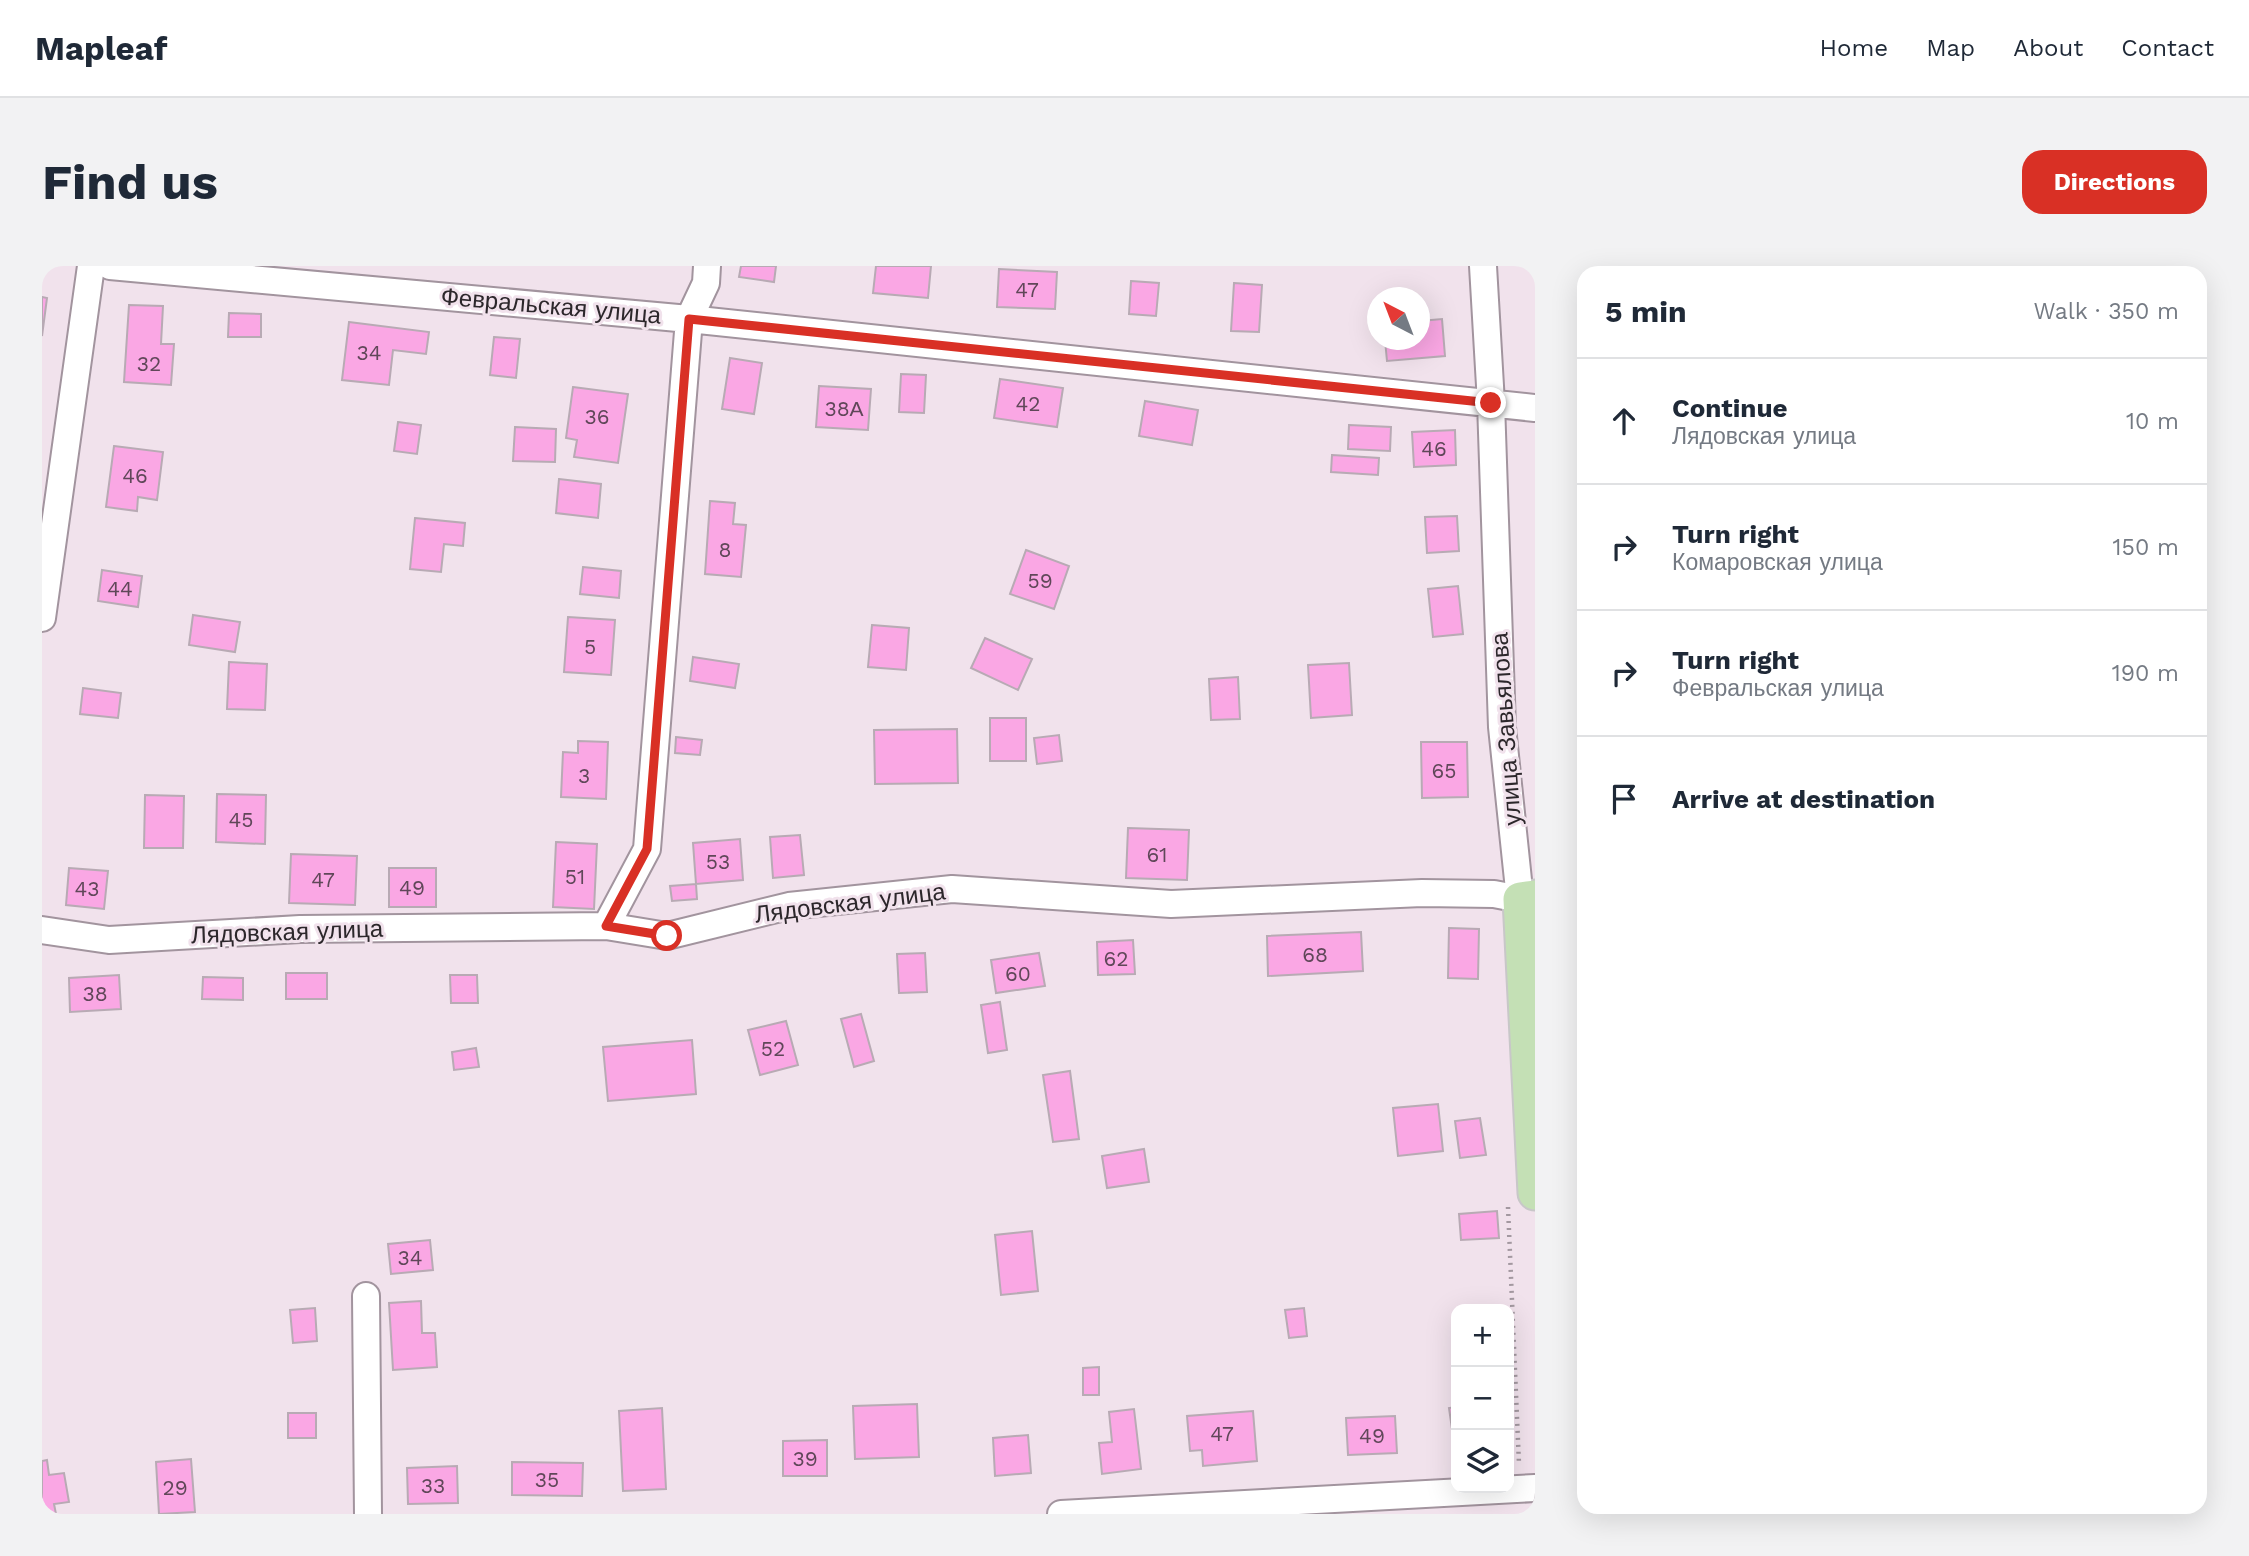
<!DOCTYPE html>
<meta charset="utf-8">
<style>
:root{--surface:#fff;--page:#f2f2f3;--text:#1f2937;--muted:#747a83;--line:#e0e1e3;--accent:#d93025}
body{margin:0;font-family:"Work Sans",sans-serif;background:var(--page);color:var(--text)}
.controls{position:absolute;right:21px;bottom:21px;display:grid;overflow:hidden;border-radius:14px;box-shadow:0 7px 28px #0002}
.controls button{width:63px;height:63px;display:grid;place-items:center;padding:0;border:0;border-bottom:2px solid var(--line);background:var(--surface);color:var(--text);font:35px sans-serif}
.compass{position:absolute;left:1325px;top:21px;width:63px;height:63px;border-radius:50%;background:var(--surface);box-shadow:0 7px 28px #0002;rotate:318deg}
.stop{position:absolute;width:21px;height:21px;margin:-16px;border:5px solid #d93025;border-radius:50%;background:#fff}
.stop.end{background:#d93025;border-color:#fff;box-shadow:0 2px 7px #0008}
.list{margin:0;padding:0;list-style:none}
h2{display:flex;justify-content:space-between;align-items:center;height:91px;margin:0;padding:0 28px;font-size:30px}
h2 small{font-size:23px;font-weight:400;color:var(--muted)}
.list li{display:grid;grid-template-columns:46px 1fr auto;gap:21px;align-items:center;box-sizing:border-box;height:126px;padding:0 28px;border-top:2px solid var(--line)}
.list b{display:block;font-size:26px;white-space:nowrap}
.list p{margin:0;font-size:23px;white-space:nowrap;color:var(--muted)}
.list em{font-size:23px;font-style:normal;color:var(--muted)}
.icon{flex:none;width:38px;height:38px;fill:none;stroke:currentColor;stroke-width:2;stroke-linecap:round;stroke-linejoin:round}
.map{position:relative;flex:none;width:1493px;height:1248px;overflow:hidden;border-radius:21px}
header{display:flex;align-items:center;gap:42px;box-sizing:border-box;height:98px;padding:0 35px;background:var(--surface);border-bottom:2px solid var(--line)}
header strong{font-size:33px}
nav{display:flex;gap:38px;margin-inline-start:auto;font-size:24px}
.intro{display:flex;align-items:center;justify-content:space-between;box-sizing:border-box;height:168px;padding:0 42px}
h1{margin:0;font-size:49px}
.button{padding:18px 32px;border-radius:21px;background:var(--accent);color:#fff;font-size:24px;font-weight:700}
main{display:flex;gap:42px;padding:0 42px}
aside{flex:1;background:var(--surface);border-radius:21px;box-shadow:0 7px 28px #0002}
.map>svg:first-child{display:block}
.building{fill:#faa7e4;stroke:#b8aab4;stroke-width:2}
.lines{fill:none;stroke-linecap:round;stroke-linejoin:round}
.minor-casing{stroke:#a2949e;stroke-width:30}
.major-casing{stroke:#c8c7c8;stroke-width:37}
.path{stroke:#a398a0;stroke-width:4.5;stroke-dasharray:2 5;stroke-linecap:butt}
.minor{stroke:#fff;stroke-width:26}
.major{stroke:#c4e0b5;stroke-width:33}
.route{stroke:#d93025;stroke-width:9}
.labels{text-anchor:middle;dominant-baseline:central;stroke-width:6;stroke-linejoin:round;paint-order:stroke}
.number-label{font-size:21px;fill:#604759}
.street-label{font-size:24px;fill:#2c272b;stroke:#f1e2ec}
</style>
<header>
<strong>Mapleaf</strong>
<nav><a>Home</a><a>Map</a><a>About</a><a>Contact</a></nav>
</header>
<div class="intro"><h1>Find us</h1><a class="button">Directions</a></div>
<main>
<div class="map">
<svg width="1493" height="1248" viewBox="0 0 1493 1248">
<rect width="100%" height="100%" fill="#f1e2ec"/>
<path class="building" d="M699,0h35l-2,16 -35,-5z
M834,0h55l-3,32 -55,-5z
M957,3l58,3 -2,37 -58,-2z
M1089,15l28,2 -3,33 -27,-2z
M1192,17l28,2 -3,47 -28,-1z
M0,31l5,1 -5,38z
M87,39l34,1 -2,38h13l-3,41 -47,-3z
M187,47l32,1v23h-33z
M1400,53l3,37 -58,5 -2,-21h35v-19z
M307,56l80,10 -3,22 -33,-4 -4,35 -47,-5z
M452,71l26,2 -4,39 -26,-3z
M688,92l32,5 -8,51 -32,-5z
M859,108l25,1 -2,38 -25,-1z
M958,113l63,9 -6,39 -63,-9z
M777,120l52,3 -3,41 -52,-3z
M531,121l55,7 -10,69 -44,-6 3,-17 -11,-2z
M1103,135l53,9 -6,35 -53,-9z
M356,156l23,3 -4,29 -23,-3z
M1307,159l42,2 -1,24 -42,-2z
M473,161l41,2 -1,33 -42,-1z
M1413,164l1,35 -42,2 -2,-35z
M72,180l49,6 -6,48 -19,-3 -1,14 -31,-4z
M1290,189l47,3 -1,17 -47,-3z
M517,213l42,5 -3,34 -42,-5z
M668,235l25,2 -2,21 13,1 -5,52 -36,-3z
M1415,250l2,35 -32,2 -2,-36z
M373,252l50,5 -2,23 -19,-2 -3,28 -31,-3z
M984,284l43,16 -15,43 -44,-15z
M541,301l38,4 -2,27 -39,-4z
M60,304l40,6 -4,31 -40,-6z
M1416,320l5,48 -30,3 -5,-48z
M151,349l47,7 -5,30 -46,-7z
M526,351l47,3 -4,55 -47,-3z
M830,359l37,3 -3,42 -38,-3z
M943,372l47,21 -14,31 -47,-22z
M651,391l46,7 -4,24 -45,-7z
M187,396l38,2 -2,46 -38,-1z
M1307,397l3,52 -41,3 -3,-53z
M1196,411l2,42 -29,1 -2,-41z
M41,422l38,5 -3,25 -38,-4z
M948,452h36v43h-36z
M915,463l1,54 -83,1 -1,-54z
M1017,469l3,26 -25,3 -3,-26z
M634,471l26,3 -2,15 -25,-2z
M536,475l30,1 -2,57 -45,-2 2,-45 15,1z
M1379,476h46l1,55 -46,1z
M175,528l49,1 -1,49 -49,-2z
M103,529l39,1 -1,52h-39z
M1086,562l61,2 -2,50 -61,-2z
M758,569l4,40 -31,3 -3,-41z
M698,573l3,41 -47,4 -3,-41z
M514,576l41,2 -3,65 -41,-2z
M249,588l66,2 -2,49 -66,-2z
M27,602l39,3 -4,38 -38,-4z
M347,602h47v39h-47z
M654,618l1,15 -25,2 -2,-15z
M1407,662l30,1 -1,50 -30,-1z
M1319,666l2,39 -95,5 -1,-40z
M1091,674l2,34 -37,1 -1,-33z
M883,687l2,39 -28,1 -2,-39z
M997,687l6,33 -49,7 -5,-33z
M244,707h41v26h-41z
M77,709l2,34 -51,3 -1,-34z
M408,709h27l1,28h-27z
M161,711l40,1v22l-41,-1z
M958,736l7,48 -19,3 -7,-48z
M819,748l13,47 -20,6 -13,-48z
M744,755l12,44 -38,10 -12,-45z
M650,774l4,54 -88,7 -5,-54z
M434,782l3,19 -25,3 -2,-18z
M1028,805l9,68 -26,3 -10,-67z
M1396,838l5,47 -45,5 -5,-48z
M1438,852l6,37 -26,3 -5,-37z
M1102,883l5,33 -42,6 -5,-32z
M1455,945l2,27 -38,2 -2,-26z
M990,965l6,60 -37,4 -6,-60z
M388,974l3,30 -42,4 -3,-30z
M379,1035l1,32h13l2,34 -44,3 -4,-67z
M273,1042l2,33 -24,2 -3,-33z
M1262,1042l3,28 -18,2 -4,-28z
M1057,1101v28h-16v-27z
M875,1138l2,53 -64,2 -2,-53z
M1414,1141v43h-1l-6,-42z
M620,1142l4,81 -43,2 -4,-80z
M1092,1143l7,60 -39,5 -3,-31 13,-1 -3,-30z
M1211,1145l4,50 -54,5 -1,-16 -12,1 -3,-35z
M246,1147h28v25h-28z
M1353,1150l2,37 -49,2 -2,-37z
M986,1169l3,38 -36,3 -2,-38z
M785,1174v36h-44v-35z
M149,1193l4,53 -36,2 -3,-52z
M5,1194l2,15 15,-2 5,29 -15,2 2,10h-14v-53z
M470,1196l71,1 -1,33 -70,-1z
M415,1200l1,37 -50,1 -1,-36z"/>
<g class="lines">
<defs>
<path id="minor" d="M68,0l579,53 846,89
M0,352l49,-352
M564,660l41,-77 42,-530 17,-36 1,-17
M0,664l67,10 191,-11 306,-3 61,10 122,-30 163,-17 219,15 251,-11 72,1 26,5 -18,-172 -11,-324 -8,-137
M324,1030l2,218
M1019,1248l474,-26"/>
<path id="major" d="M1493,631l-15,2 15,294"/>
</defs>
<use href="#minor" class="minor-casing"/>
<use href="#major" class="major-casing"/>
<path class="path" d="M1466,941l11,257"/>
<use href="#minor" class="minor"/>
<use href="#major" class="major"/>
</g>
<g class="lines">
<path class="route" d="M625,670l-61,-10 41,-77 42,-530 802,84"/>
</g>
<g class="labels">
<g class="number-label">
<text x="985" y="23">47</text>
<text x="327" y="86">34</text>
<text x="107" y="97">32</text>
<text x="986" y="137">42</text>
<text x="802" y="142">38А</text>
<text x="555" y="150">36</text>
<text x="1392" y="182">46</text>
<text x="93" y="209">46</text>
<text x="683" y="283">8</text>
<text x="998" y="314">59</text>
<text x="78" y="322">44</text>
<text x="548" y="380">5</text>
<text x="1402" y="504">65</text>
<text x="542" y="509">3</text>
<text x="199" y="553">45</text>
<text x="1115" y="588">61</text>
<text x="676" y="595">53</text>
<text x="533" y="610">51</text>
<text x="281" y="613">47</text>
<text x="370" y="621">49</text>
<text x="45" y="622">43</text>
<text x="1273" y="688">68</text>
<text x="1074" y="692">62</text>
<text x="976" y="707">60</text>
<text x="53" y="727">38</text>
<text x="731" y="782">52</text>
<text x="368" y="991">34</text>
<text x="1180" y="1167">47</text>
<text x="1330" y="1169">49</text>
<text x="763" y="1192">39</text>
<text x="505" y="1213">35</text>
<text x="391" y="1219">33</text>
<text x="133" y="1221">29</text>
</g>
<g class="street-label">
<text transform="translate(509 40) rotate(5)">Февральская улица</text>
<text transform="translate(1464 463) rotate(-94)">улица Завьялова</text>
<text transform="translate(808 637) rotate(-7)">Лядовская улица</text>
<text transform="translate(245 666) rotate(-2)">Лядовская улица</text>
</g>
</g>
</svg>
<div class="controls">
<button>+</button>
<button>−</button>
<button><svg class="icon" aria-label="layers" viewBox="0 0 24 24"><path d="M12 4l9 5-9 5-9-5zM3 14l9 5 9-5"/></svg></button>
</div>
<svg class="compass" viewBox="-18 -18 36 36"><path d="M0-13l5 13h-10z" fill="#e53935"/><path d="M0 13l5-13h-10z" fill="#747a83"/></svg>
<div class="stop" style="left:625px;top:670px"></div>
<div class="stop end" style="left:1449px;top:137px"></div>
</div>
<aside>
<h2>5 min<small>Walk · 350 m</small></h2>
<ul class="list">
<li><svg class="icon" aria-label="ahead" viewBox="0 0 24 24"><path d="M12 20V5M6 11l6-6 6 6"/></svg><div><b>Continue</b><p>Лядовская улица</p></div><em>10 m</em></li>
<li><svg class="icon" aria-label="right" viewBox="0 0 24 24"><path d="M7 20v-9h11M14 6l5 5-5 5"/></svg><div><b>Turn right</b><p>Комаровская улица</p></div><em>150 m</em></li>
<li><svg class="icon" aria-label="right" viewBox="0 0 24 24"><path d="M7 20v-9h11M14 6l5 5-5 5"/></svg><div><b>Turn right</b><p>Февральская улица</p></div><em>190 m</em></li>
<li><svg class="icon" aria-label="arrive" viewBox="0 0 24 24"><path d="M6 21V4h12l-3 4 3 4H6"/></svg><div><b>Arrive at destination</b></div></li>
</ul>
</aside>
</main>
